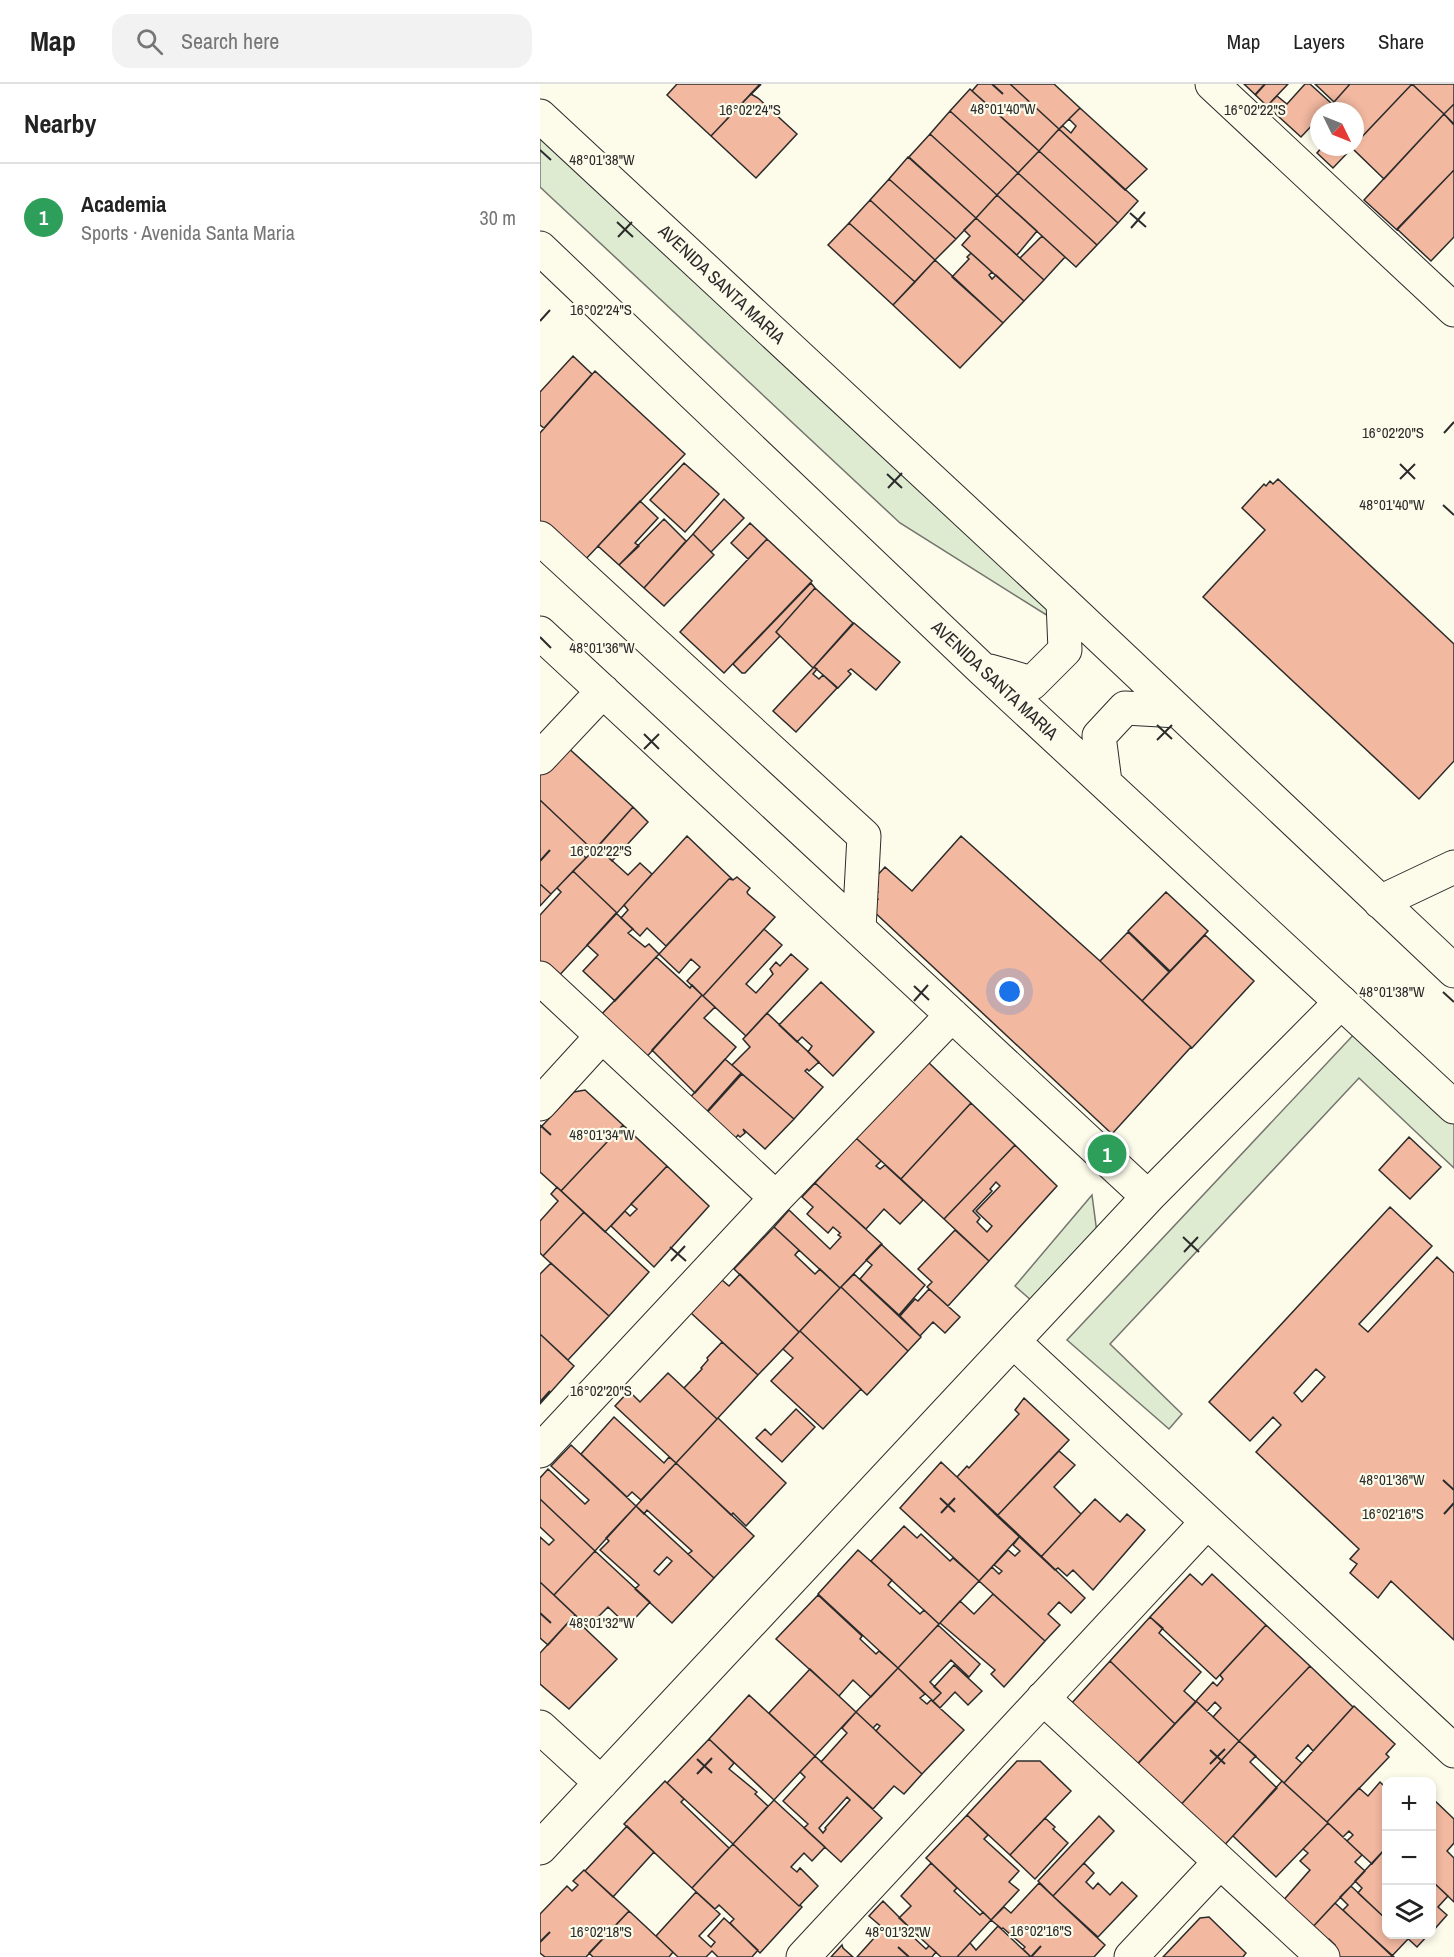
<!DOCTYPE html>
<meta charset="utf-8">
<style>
:root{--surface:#fff;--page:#f2f2f2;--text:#222;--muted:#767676;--line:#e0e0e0;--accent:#0b8043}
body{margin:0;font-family:"Archivo Narrow",sans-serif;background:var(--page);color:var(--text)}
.controls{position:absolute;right:18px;bottom:18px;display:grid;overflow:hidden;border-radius:12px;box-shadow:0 3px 9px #0003}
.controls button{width:54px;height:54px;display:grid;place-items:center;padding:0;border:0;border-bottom:2px solid var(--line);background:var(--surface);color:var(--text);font:30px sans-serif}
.compass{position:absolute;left:770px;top:18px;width:54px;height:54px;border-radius:50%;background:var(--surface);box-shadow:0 3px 9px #0003;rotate:133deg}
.you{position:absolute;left:470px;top:908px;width:21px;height:21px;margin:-15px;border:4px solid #fff;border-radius:50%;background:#1a73e8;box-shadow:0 0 0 9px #1a73e833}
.badge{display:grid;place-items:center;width:39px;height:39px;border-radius:50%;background:var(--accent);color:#fff;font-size:20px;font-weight:700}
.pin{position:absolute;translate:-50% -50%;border:3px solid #fff;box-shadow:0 2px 6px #0006}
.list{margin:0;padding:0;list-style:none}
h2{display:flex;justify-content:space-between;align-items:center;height:78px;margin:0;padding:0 24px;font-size:26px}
h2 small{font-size:20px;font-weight:400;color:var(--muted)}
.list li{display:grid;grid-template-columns:39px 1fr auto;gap:18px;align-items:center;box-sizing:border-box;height:108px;padding:0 24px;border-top:2px solid var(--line)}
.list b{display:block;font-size:22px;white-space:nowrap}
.list p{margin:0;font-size:20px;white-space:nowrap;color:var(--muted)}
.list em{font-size:20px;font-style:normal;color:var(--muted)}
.icon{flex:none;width:33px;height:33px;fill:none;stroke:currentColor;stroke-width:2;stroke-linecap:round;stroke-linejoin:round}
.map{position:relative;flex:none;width:914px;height:1873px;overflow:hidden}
header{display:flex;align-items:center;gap:36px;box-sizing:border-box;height:84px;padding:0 30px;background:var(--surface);border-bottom:2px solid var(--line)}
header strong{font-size:28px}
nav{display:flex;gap:33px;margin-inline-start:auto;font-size:21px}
.search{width:420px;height:54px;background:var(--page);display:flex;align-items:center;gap:15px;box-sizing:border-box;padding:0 21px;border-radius:18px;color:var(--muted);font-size:22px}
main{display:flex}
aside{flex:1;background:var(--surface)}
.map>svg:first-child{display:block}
.green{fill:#deebd1;stroke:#74746e;stroke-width:1.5}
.building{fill:#f2b8a0;stroke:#2b2b2b;stroke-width:1.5;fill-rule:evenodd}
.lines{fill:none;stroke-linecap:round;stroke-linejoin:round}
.street-casing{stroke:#2b2b2b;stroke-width:35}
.secondary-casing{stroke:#2b2b2b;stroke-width:35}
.street{stroke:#fdfbea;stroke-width:33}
.secondary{stroke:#fdfbea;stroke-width:33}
.ticks{fill:none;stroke:#2b2b2b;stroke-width:2}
.labels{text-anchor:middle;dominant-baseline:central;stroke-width:4.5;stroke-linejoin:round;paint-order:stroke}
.street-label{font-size:18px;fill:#2b2b2b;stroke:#fdfbea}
.ticks-label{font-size:15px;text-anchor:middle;fill:#2b2b2b;stroke:#fdfbea;stroke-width:4.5;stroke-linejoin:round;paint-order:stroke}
</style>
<header>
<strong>Map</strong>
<div class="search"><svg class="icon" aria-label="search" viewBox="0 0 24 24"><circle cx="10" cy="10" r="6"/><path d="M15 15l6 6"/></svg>Search here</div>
<nav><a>Map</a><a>Layers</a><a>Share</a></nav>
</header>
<main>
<aside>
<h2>Nearby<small></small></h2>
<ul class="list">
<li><span class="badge" style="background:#2e9e5b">1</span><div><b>Academia</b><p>Sports · Avenida Santa Maria</p></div><em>30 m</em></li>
</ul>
</aside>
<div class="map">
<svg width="914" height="1873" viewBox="0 0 914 1873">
<rect width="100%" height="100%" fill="#fdfbea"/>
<path class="green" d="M0,45l517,479 -4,11 -153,-96 -360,-336z
M818,946l96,91v47l-95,-90 -249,266 72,70 -13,15 -102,-89z
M552,1111l5,38 -65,68 -17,-15z"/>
<path class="building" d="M137,0h83l-49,52 -44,-41z
M438,0h32l49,45 -20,22 -67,-60z
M470,0h44l26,24 -21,21z
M704,0h44l-21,22z
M765,0h5l22,20 -7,7h-6v7l-18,19 -34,-31 10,-10 10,8z
M775,0h35l-16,18z
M810,0h62l-57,60v-33h-29z
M872,0l32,30 -60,65 -32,-31 3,-1v-3z
M872,0h42v20l-10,10z
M430,5l69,62 -21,22 -68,-62z
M211,10l7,4 39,36 -41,44 -45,-42z
M914,20v19l-1,1 -9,-10z
M540,24l67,61 -22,21 -66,-61 4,-3 8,7 5,-7 -7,-7z
M410,27l68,62 -21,22 -67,-61z
M904,30l10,10v46l-57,60 -33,-30z
M519,45l79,72 -20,22 -79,-72z
M390,50l67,61 -21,23 -67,-61z
M782,63h31l-20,21 -16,-15z
M499,67l79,72 -21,22 -79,-72z
M368,73l68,61 -20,21 -67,-60z
M914,86v67l-23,24 -34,-32z
M478,89l79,72 -21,22 -79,-72z
M349,95l67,60 -21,21 -65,-60z
M457,111l40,36 -20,24 -41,-37z
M330,116l65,60 -20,22 -66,-59z
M436,134l68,62 -20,21 -62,-56 8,-9 -6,-6z
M309,139l66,59 -22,23 -65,-60z
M502,152l23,21 -21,23 -24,-22z
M431,169l21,19 -3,3 3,4 4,-4 28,26 -21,22 -51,-46 17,-18 -2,-2z
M395,176l68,63 -43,45 -67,-63z
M33,272l19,18 -48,54 -4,-3v-33z
M55,287l90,83 -102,108 -43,-40v-89z
M144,379l35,31 -34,38 -35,-32z
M738,395l176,165v117l-35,38 -216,-202 62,-67 -23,-22 22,-24 2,2 4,-5 3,3z
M184,415l20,19 -33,34 -18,-18z
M100,417l18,17 -23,25 4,3 -20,19 -21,-19z
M124,435l22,22 -42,47 -25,-23z
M210,439l17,16 -19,20 -17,-16z
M153,450l21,21 -50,51 -20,-18z
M227,455l45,42 -88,92 -44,-41z
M271,499l4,5 -39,44 4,4 -35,37h-3l-9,-9z
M275,504l38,35 -40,45 -37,-36z
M314,539l46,39 -24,28 -25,-21 -3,2 3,3 -13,14 -24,-21z
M274,583l3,2 -4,5 6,5 4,-4 14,13 -41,44 -23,-21z
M25,661l68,62 -39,44 -54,-51v-28z
M0,716l53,50 -2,3 -4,-5 -5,6 4,4 -35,36 -11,-10z
M93,723l15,15 -36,39 -15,-14z
M147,752l45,43h-3l-63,67 -19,-18 -7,8 -19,-18 7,-8 -4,-5z
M421,752l139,125 91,86 -79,87 -242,-226 8,-9 -4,-3 4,-4 -3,-3 3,-4 -5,-5 12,-13 27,24z
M57,763l31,28 12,-12 12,11 -35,39 -44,-42z
M33,787l44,42 -62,67 -15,-13v-52l21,-23 -4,-4z
M197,793l13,11 -3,4 1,2 27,23 -72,79 -16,-15 13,-14 -9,-8 -12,14 -20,-19 70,-75 4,1z
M0,800l11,10 -11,12z
M626,808l42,39 -38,40 -42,-40z
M76,829l17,16 -5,4 17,14 4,-3 10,10 -44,47 -32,-30 15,-16 -11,-10z
M224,845l18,16 -36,39 10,9 17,-19 -3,-5 6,-7 4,4 11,-12 17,15 -62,67 -43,-40z
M588,848l41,40 -27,29 -42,-40z
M665,851l49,46 -62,67 -50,-47z
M116,873l34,31 2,-3 10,10 -59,66 -46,-42z
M281,898l53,50 -41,44 -25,-24 4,-6 -10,-9 -5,5 -18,-17z
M162,911l13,12 -11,11 32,29 -41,46 -43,-43z
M227,929l52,49 -10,9 -2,-2 -2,2 18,16 -29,32 -62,-54 18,-18 -7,-8z
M185,975l16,14 -39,44 -16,-15z
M387,977l44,42 -70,76 -45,-41z
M202,990l52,45 -29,30 -22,-20 2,4 -5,4 -2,-2 -4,5 -31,-23z
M45,1006l38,35 -62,66 -21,-19v-44l34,-36z
M431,1019l44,42 -71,74 -43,-40z
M83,1041l44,41 -62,66 -44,-41z
M869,1053l32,30 -31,32 -31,-29z
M316,1054l25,23 -5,5 4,3 5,-4 38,35 -23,24 -16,-15 -18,20 -51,-46z
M475,1061l42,41 -68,75 -45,-42zM456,1098l4,4 -24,25 16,15 -5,6 -10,-10 3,-4 -7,-7 19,-20 -2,-2z
M127,1082l42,40 -55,61 -43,-41 14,-15 5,5 7,-7 -6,-5z
M275,1099l67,61 -42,44 -66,-61 15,-17 41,39 11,-12 -3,-2 2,-2 -7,-6 -5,6 -21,-19 6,-7 -11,-10z
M17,1103l27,25 -41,44 -3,-3v-32l18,-20 -7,-7z
M850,1123l42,39 -73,78 9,8 69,-75 17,16v367l-63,-59 -13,17 -28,-25 7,-9 -7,-5 9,-10 -103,-97 25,-27 -8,-8 -23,24 -41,-39zM776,1285l9,8 -23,25 -8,-9z
M44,1128l65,60 -40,44 -66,-60z
M234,1143l25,23 -4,5 20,19 5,-5 20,19 -41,44 -65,-63z
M415,1146l34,31 -41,45 -21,-19 5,-5 -14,-13z
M341,1160l44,41 -26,30 -39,-36 12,-14 -6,-5z
M11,1179l58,53 -41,44 -28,-26v-60z
M200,1190l59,58 -41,43 -67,-62 31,-33 7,6z
M314,1190l67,63 -13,14 -67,-64z
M301,1203l67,64 -41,44 -67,-64z
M389,1205l31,28 -15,16 -12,-11 -13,14 -20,-20 15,-17 3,2z
M260,1247l61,58 -38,40 -52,-48 22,-23 -10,-9z
M0,1250l34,32 -34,38z
M182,1258l36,33 -41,44 -33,-31 18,-19 -1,-1 7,-8 -1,-2z
M128,1289l49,46 -41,44 -61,-57 14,-15 11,11z
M484,1314l45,42 -72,76 -40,-39 10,-11 2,2 50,-54 -4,-4z
M256,1325l19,18 -33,35 -26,-24 9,-9 6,6z
M74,1333l50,46 5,-6 7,6 -35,37 -9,-8 -5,5 -46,-43z
M178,1334l68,65 -40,43 -13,-13 -2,2 -55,-52z
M31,1361l65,61 -41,45 -55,-52v-21l8,-9 37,35 4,-4 -38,-34z
M519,1367l16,14 -21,22 27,27 -40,43 -44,-41z
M401,1378l79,74 -41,45 -79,-73z
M136,1379l78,73 -40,42 -26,-24 4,-3 -45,-41 -3,4 -8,-8z
M0,1415l55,52 -41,44 -14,-13v-45l9,8 5,-5 -14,-13z
M555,1415l25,23 7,-8 18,16 -52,60 -20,-20 -6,6 -9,-8 -3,2 -14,-13z
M96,1422l78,72 -42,45 -37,-34 4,-4 -39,-35 9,-9 -3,-3zM127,1473l5,4 -13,14 -5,-4z
M364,1442l13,12 4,-4 29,27 3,-3 26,23 -40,43 -68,-63z
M480,1452l65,62 -14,15 -12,-11 -11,12 12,11 -15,16 -66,-60 13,-14 7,7 3,-3 -8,-6 14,-15 7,6 5,-5 -7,-6z
M318,1466l34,30 -4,5 32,29 4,-4 15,14 -41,44 -80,-74z
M55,1467l55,51 -22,24 -20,-19 -20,20 -34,-32z
M650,1490l12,11 10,-11 54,51 -50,54 -66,-62z
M0,1498l35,33 -27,30 -8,-7z
M453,1510l52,47 -41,46 -13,-13 4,-4 -55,-47 20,-22 14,13z
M278,1511l44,41 -2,3 16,15 3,-3 19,17 -27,29 -18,-17 -14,16 -63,-57z
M33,1533l44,42 -48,50 -29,-25v-31z
M610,1533l13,11 -4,5 42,39 -17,19 12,11 -21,22 -65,-63z
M398,1541l42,39 -11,13 -18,-17 -21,22 11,11 -8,8 -35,-33z
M726,1541l44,41 -71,75 -26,-24 8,-9 -6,-6 -8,9 -11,-10 17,-19 4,4 6,-7 -3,-4z
M570,1577l65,63 -40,43 -65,-62z
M414,1581l28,26 -14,14 -13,-13 -15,16 -7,-7 8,-8 -7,-6z
M770,1582l43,41 -40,44 -5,-6 -12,13 6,5 -18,20 -45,-42z
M358,1584l27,26 -5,4 7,6 4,-4 33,30 -42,44 -46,-43 4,-5 -3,-2 -4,4 -17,-16z
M270,1585l46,43 -41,44 -46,-43z
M209,1611l66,61 -41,44 -65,-61z
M656,1617l43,40 -62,68 -49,-35z
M814,1622l41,38 -9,10 3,3 -62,65 -43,-39z
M316,1628l66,62 -18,20 -10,-8 -21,23 -52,-47 26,-29 -5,-5z
M169,1655l25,24 -5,6 28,23 -2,2 13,12 -35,38 -66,-61z
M699,1657l17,15 -6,6 27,26 -57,62 -43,-41z
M275,1672l67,62 -41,44 -37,-34 4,-4 -25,-23 22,-24 -5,-5zM307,1713l3,3 -25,28 1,1 -3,4 -4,-5z
M477,1677h23l31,30 -61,64 -43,-40z
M125,1697l19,18 -3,3 48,46 -37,40 -68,-64z
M742,1697l46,42 -52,54 -43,-41z
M840,1698l6,6v60l-14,16 -25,-23 6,-6 -4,-4 -6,6 -16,-15 32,-34 9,8z
M892,1714l22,21v24l-7,8 7,7v44l-22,-21z
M234,1716l51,47 -13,14 -8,-8 -13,14 6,5 3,-4 18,18 -19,20 -66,-62z
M427,1731l21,20 -4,4 35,32 -10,11 10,8 -28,30 -65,-62z
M559,1732l15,15 -61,65 -15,-15z
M505,1734l10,9 -2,2 15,14 -33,36 -25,-24z
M788,1739l34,32 -7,7 10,9 -55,59 -29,-27 29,-33 -10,-9 8,-8 -5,-4z
M87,1742l27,26 -41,45 -28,-26z
M193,1760l66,62 1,-1 2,2 -42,46 -30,-30 4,-4 -15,-14 -4,4 -23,-21z
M846,1764v71l-28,-26 4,-5 -7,-7z
M391,1779l26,25 -3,3 26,24 3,-3 8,8 -34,37h-16l-42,-39 12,-12 -10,-10z
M544,1779l10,10 -8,9 7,7 5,-6 12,12 12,-13 15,14 -39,41 -45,-41z
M44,1786l45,41 -43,46h-41l-5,-4v-39l27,-28 5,5 6,-6 -5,-4z
M892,1797l16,15 -10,11 9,8 -15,17z
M499,1799l66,62 -11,12h-63l-8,-8 2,-2 -22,-19 -1,1 -11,-9 13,-13 7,6z
M811,1802l35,33v15h17l5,5 -16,17 -49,-46 5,-5 -8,-8z
M156,1808l24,22 -21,22 12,11 4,-5 -7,-6 16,-18 34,32 -6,7h-34l-6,-6 -6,6h-28l-22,-21z
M343,1817l30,30 -3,3 16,15 3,-3 7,6 -4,5h-75l26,-29 -14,-12z
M795,1819l59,54h-55l-8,-8 4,-4 -6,-6 -4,5 -15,-14z
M89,1827l44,41 -4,5h-76l-4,-4z
M669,1833l37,36 -3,4h-80l37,-39z
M458,1842l33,31h-74l13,-14 6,7z
M863,1850h26l-12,13z
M302,1861l1,3 10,9h-22z"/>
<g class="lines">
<defs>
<path id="street" d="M672,0l242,226
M0,454l324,298 -5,93
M0,549l608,564
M0,674l63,-67
M0,894l236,220 176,-183
M0,1020l62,-68
M474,1258l440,409
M0,1367l236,-253
M503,1614l280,259
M0,1643l61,56
M0,1764l608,-651 193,-195
M263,1873l404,-435
M591,1873l89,-95"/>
<path id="secondary" d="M0,32l523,486 391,369
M0,164l442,421 472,438
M450,587l42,12 33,-33 -2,-48
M565,698l-6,-46 26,-28 53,3
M840,818l74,-35"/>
</defs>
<use href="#street" class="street-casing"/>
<use href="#secondary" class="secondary-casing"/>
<use href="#street" class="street"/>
<use href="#secondary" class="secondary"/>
</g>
<path class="ticks" d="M452,0l11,10M210,11l11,-11M715,11l10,-11M0,66l11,10M590,129l16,14M77,138l16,15M591,144l14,-16M78,153l14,-15M0,237l10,-11M904,349l10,-11M860,380l15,15M347,390l15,14M860,395l15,-15M348,404l14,-15M903,421l11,10M0,553l11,11M617,641l15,14M104,650l15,15M617,656l15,-15M104,665l15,-15M0,777l10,-11M374,902l15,14M903,908l11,10M374,917l14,-16M0,1041l11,10M643,1153l16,15M130,1163l16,14M644,1168l14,-15M131,1177l14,-15M0,1318l10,-11M903,1396l11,10M400,1414l15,14M401,1429l14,-15M904,1430l10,-11M0,1529l11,10M670,1666l15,14M157,1675l15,14M670,1680l15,-15M157,1690l15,-16M0,1858l10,-10M358,1863l11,10M491,1873l10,-11"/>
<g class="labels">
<g class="street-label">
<text transform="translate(182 200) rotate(43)">AVENIDA SANTA MARIA</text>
<text transform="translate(455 596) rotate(43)">AVENIDA SANTA MARIA</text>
</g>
</g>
<g class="ticks-label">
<text x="463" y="30">48°01'40"W</text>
<text x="210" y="31">16°02'24"S</text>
<text x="715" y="31">16°02'22"S</text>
<text x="62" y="81">48°01'38"W</text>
<text x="61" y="231">16°02'24"S</text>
<text x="853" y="354">16°02'20"S</text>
<text x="852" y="426">48°01'40"W</text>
<text x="62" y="569">48°01'36"W</text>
<text x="61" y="772">16°02'22"S</text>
<text x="852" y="913">48°01'38"W</text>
<text x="62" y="1056">48°01'34"W</text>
<text x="61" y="1312">16°02'20"S</text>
<text x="852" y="1401">48°01'36"W</text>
<text x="853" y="1435">16°02'16"S</text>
<text x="62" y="1544">48°01'32"W</text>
<text x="501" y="1852">16°02'16"S</text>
<text x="61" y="1853">16°02'18"S</text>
<text x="358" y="1853">48°01'32"W</text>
</g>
</svg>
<div class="controls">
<button>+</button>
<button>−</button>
<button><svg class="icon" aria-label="layers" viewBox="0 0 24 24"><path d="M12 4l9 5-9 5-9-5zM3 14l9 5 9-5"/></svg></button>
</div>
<svg class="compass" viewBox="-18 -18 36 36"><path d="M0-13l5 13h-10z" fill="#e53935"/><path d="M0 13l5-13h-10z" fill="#767676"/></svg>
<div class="you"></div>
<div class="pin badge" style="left:567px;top:1070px;background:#2e9e5b">1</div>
</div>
</main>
